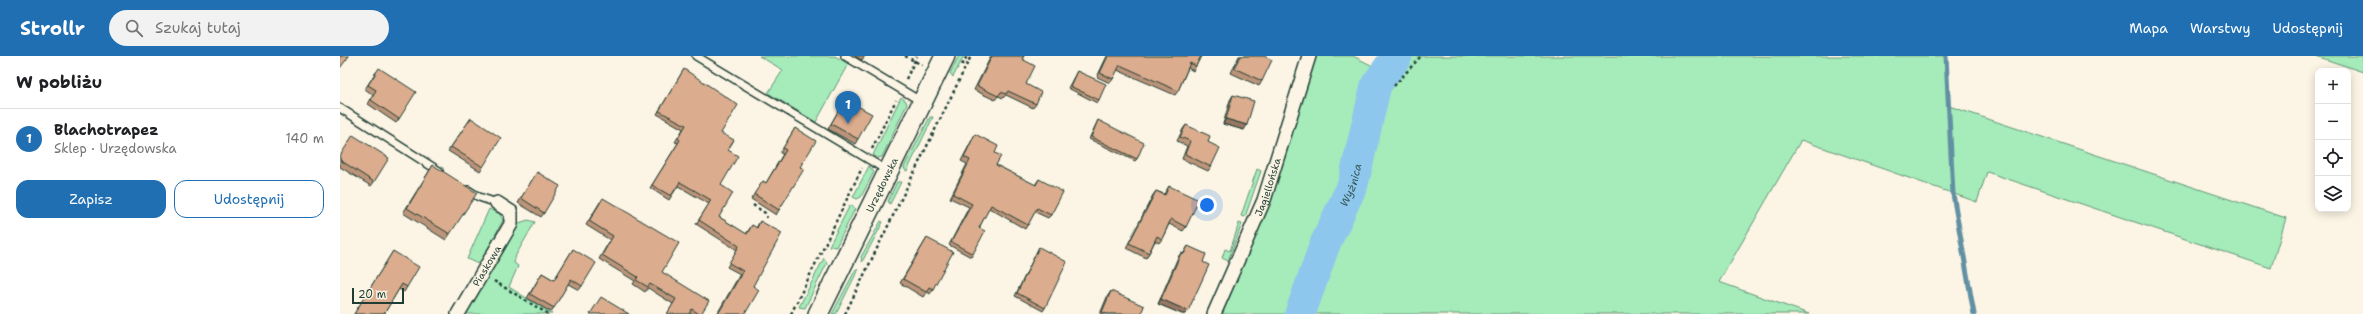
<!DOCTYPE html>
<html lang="pl">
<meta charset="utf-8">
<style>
:root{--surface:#fff;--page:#f2f2f2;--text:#202124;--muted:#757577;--line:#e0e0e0;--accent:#1f6fb2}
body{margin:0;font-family:"Shantell Sans",sans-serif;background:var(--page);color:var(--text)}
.controls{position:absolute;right:12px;top:12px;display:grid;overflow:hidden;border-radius:8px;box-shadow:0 2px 10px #0003}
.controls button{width:36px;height:36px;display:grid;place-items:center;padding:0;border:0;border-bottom:1px solid var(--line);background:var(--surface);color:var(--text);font:20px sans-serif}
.scale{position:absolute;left:12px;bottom:10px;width:52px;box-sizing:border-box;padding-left:4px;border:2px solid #1f3d34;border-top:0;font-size:11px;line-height:14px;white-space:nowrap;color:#1f3d34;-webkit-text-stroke:3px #fcf5e5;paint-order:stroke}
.you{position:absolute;left:867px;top:149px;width:14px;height:14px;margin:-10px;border:3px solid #fff;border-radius:50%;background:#1a73e8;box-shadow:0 0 0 6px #1a73e833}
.badge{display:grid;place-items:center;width:26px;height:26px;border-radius:50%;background:var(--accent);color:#fff;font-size:13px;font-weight:700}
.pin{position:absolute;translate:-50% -33px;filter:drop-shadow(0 1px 2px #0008)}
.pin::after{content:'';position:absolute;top:21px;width:14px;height:12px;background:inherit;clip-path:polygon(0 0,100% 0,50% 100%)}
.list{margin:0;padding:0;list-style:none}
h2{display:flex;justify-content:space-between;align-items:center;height:52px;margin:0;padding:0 16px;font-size:17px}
h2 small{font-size:13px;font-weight:400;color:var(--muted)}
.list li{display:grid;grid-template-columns:26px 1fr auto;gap:12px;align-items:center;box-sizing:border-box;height:60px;padding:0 16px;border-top:1px solid var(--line)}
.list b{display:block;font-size:15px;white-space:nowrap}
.list p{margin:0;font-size:13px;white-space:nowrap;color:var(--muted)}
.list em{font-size:13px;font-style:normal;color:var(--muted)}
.actions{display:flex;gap:8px;padding:12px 16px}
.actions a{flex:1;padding:9px 0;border:1px solid var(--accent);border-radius:12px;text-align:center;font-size:14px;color:var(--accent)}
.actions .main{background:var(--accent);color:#fff}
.icon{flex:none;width:22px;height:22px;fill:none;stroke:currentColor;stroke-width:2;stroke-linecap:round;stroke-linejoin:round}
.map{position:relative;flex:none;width:2023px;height:258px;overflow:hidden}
header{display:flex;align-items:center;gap:24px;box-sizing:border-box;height:56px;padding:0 20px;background:var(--accent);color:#fff}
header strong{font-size:19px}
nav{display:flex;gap:22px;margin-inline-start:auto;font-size:14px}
.search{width:280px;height:36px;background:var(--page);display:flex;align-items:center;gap:10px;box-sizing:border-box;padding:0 14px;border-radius:22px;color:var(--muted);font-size:15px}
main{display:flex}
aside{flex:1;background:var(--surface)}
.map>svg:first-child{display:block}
.green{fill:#a5ecba;stroke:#629477}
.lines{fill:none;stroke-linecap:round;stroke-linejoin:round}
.stream{stroke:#6290a3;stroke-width:5}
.river{stroke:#8ec7ed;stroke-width:31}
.lane-casing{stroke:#1f3d34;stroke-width:10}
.street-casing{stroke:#1f3d34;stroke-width:16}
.secondary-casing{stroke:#1f3d34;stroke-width:22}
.path{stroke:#1f3d34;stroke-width:2.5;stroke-dasharray:3 3;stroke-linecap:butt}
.lane{stroke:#fcf5e5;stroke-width:7}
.street{stroke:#fcf5e5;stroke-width:13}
.secondary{stroke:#fcf5e5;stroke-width:19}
.wall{fill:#bc9479;stroke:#1f3d34}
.shaded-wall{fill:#997863;stroke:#1f3d34}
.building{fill:#dbac8d;stroke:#1f3d34}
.labels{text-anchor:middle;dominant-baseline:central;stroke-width:3.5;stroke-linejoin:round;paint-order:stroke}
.street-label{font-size:10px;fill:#1f3d34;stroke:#fcf5e5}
.water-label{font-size:11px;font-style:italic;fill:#355959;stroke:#fcf5e5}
</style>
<header>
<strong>Strollr</strong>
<div class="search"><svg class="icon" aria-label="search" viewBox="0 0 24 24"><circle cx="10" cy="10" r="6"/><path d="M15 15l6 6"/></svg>Szukaj tutaj</div>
<nav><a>Mapa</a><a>Warstwy</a><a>Udostępnij</a></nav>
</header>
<main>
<aside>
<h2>W pobliżu<small></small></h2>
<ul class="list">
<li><span class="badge">1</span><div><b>Blachotrapez</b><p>Sklep · Urzędowska</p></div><em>140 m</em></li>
</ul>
<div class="actions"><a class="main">Zapisz</a><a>Udostępnij</a></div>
</aside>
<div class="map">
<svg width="2023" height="258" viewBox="0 0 2023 258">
<rect width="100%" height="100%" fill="#fcf5e5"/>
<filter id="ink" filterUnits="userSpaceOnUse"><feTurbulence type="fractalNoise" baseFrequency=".025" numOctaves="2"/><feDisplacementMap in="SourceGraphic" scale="8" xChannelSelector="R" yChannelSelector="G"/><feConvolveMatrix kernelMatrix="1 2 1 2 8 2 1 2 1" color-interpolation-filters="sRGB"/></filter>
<g filter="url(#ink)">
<path class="green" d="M419,0h76l13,8 -32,58 -48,-29 15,-23z
M619,0h5l-11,21 -3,-4z
M974,0h39l28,14 9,-14h556l3,50 337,112 -15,50 -284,-96 -10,30 -176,-62 -82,142 90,32h-590z
M1976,0h47v16z
M561,41l5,4 1,3 -25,53 -4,1 -5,-3z
M590,61h3l-26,54 -2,-1 -1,-3z
M529,110l5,6 -13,25 -4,2 -4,-2z
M917,113l4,2 -16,46 -4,-1z
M557,126h4l-11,22 -2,-3z
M510,149l5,3 -1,3 -18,36 -7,-1z
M149,153l11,5 3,6 -23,44h-2l-11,-5z
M188,164l7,2 -19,33 -2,8 4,3 -9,21 43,27h-86l50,-90z
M541,165l2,1 -21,40 -1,-5z
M899,167l3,1 -14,37 -6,-3 3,-9 5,2z
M484,202l3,5 -22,45 -6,-1z
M516,213l2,1 -22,44h-4z"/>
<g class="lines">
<path class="stream" d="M1606,0l7,138 21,120"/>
<path class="river" id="s1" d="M960,258l25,-70 28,-60 23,-99 21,-29"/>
<defs>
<path id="lane" d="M356,0l192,115
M505,0l77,46
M0,52l99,63
M128,134l11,7 18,6"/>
<g id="street">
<path id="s2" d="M118,258l53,-90v-12l-14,-9"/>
<path id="s3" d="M874,258l50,-114 45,-144"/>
</g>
<g id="secondary">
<path id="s4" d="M478,258l127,-258"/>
</g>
</defs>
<use href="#lane" class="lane-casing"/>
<use href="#street" class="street-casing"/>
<use href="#secondary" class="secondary-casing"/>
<path class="path" d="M565,0l17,9
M622,9l5,-9
M566,23l11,-23
M1054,30l27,-30
M532,93l24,-49
M413,149l12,8 2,5
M154,225l54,33
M451,258l71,-146
M505,258l126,-258"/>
<use href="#lane" class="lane"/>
<use href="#street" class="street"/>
<use href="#secondary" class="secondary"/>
</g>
<path class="wall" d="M514,0h11l-3,4z
M651,0h33l-2,3 4,25 10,20 -3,4 -27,-13 -3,3 -5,-2 -3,4 -21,-10z
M767,0h94l-5,10 -3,5 -5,-3 -10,23 -3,4 -58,-25 -4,9 -3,4 -13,-6z
M899,0h25l-2,25 -3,5 -28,-13z
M344,13l37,64 7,17 -7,35 -2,32 27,17 6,-9 4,3 4,-7 -7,65 -8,28h-28l23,-40 -13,-7 10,-17 -41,-26 13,-20 -31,-18 -9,14 -19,-12 28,-45 -3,-1 8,-13 -26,-15z
M737,15l22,29 -2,3 -29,-15z
M36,16l23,47 -3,4 -28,-19 5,-9 -8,-6z
M893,39l11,35 -21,-6 7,-24z
M505,43l13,40 -3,5 -27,-15z
M131,62l12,49 -3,4 -32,-20z
M758,64l39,39 -2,2 -46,-22z
M846,69l22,17 3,25 -3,4 -26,-12 5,-13 -10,-5 6,-12z
M455,72l5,39 -21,43 -3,5 -25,-16 12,-18 3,2 17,-29 -3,-1z
M635,78l20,19 1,12 39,20 4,-6 12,36 -3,3 -13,-6 -10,17 -36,-21 -10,20 -6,26 -2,3 -22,-12 20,-38 -19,-9 17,-34 -6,-3 12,-23z
M0,99l34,27 -3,4 -31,-19z
M93,109l17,69 -4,6 -43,-27z
M197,116l7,41 -3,4 -23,-14z
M829,130l17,41 -3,4 -14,-7 -7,15 -3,4 -4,-2 -6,12 -3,5 -20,-10 27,-53 3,-4 8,3z
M260,146l62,70 39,42h-34l6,-10 -25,-16 -3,4 -12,-8 2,-3 -36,-22 11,-19 -24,-15z
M587,182l6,51 -3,5 -3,-2 -4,5 -23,-14z
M848,190l15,16 -18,52h-3l-24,-10 20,-47 3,-4 2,1z
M699,191l6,61 -2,3 -28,-15z
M233,193l9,37 -3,4 -11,-6 -17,28 -24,-14 15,-25 12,7z
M53,195l14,36 -3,5 -5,-3 -15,25h-30z
M771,235l30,23h-41l7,-17z"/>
<path class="shaded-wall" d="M886,63l21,6 -3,5 -21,-6z
M821,243l27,12 -3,3h-3l-24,-10z"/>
<path class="building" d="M0,0h9l-9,12z
M652,0h32l-2,3 13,7 -9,18 15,8 -5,12 -28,-13 -2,3 -5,-2 -3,4 -21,-10z
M768,0h93l-5,10 -6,-3 -12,28 -58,-26 -7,14 -13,-6z
M900,0h24l8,4 -10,21 -28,-13z
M39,12l37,24 -17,27 -28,-19 5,-10 -8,-5z
M344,13l54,36 -17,28 13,7 -6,10 10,6 -17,29 12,8 -14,24 28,17 5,-9 5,3 3,-7 22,12 -29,53 6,4 -14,24h-27l25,-43 -14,-8 10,-17 -40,-26 12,-20 -31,-18 -9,14 -19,-11 28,-45 -2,-2 8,-13 -27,-14z
M737,15l29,13 -7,16 -29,-14z
M893,39l21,6 -7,24 -21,-6z
M505,43l27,15 -14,25 -27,-15z
M131,62l30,20 -18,29 -32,-20z
M758,64l46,23 -7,16 -46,-22z
M846,69l24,11 -2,6 12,6 -9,19 -26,-13 5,-13 -10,-4z
M455,72l21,13 -16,26 4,2 -25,41 -25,-16 9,-13 3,2 20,-33 -3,-2z
M635,78l23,12 -3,7 6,3 -5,9 40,20 3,-6 24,13 -12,23 -14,-7 -9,17 -37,-20 -12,23 6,3 -12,23 -22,-12 21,-38 -19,-10 17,-34 -6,-3z
M13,79l36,23 -15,24 -34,-22v-4z
M93,109l44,28 -27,41 -43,-26z
M197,116l23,14 -16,27 -23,-15z
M829,130l30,14 -13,27 -15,-8 -9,20 -5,-3 -8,17 -20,-10 27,-52 9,4z
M263,142l76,45 -17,29 47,29 -8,13h-2l-7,-5 -3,5h-22l9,-15 -26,-15 -2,3 -12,-7 2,-3 -36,-22 11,-19 -24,-15z
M587,182l26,14 -20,37 -4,-2 -3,5 -23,-13z
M848,190l18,8 -3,8 6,3 -21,46 -27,-12 20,-46 3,1z
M699,191l28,15 -22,46 -28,-15z
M233,193l23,14 -14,23 -11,-7 -17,29 -24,-14 12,-21 12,7z
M53,195l26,16 -12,20 -5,-3 -18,30h-30z
M771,235l33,15 -3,8h-34l-5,-2z
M261,241l28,17h-39z"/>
</g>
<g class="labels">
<g class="street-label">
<text stroke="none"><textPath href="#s4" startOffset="144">Urzędowska</textPath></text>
<text stroke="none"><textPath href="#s3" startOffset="138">Jagiellońska</textPath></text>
<text stroke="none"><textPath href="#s2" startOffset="56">Piaskowa</textPath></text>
</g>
<g class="water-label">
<text stroke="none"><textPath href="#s1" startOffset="139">Wyżnica</textPath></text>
</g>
</g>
</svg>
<div class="controls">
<button>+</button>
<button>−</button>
<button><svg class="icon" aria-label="locate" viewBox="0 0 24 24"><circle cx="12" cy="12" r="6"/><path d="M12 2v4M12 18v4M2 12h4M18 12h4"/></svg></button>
<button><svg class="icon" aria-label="layers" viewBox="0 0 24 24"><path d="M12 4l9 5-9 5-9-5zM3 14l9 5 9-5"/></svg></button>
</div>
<div class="scale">20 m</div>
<div class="you"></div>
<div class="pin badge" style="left:508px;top:68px">1</div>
</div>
</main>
